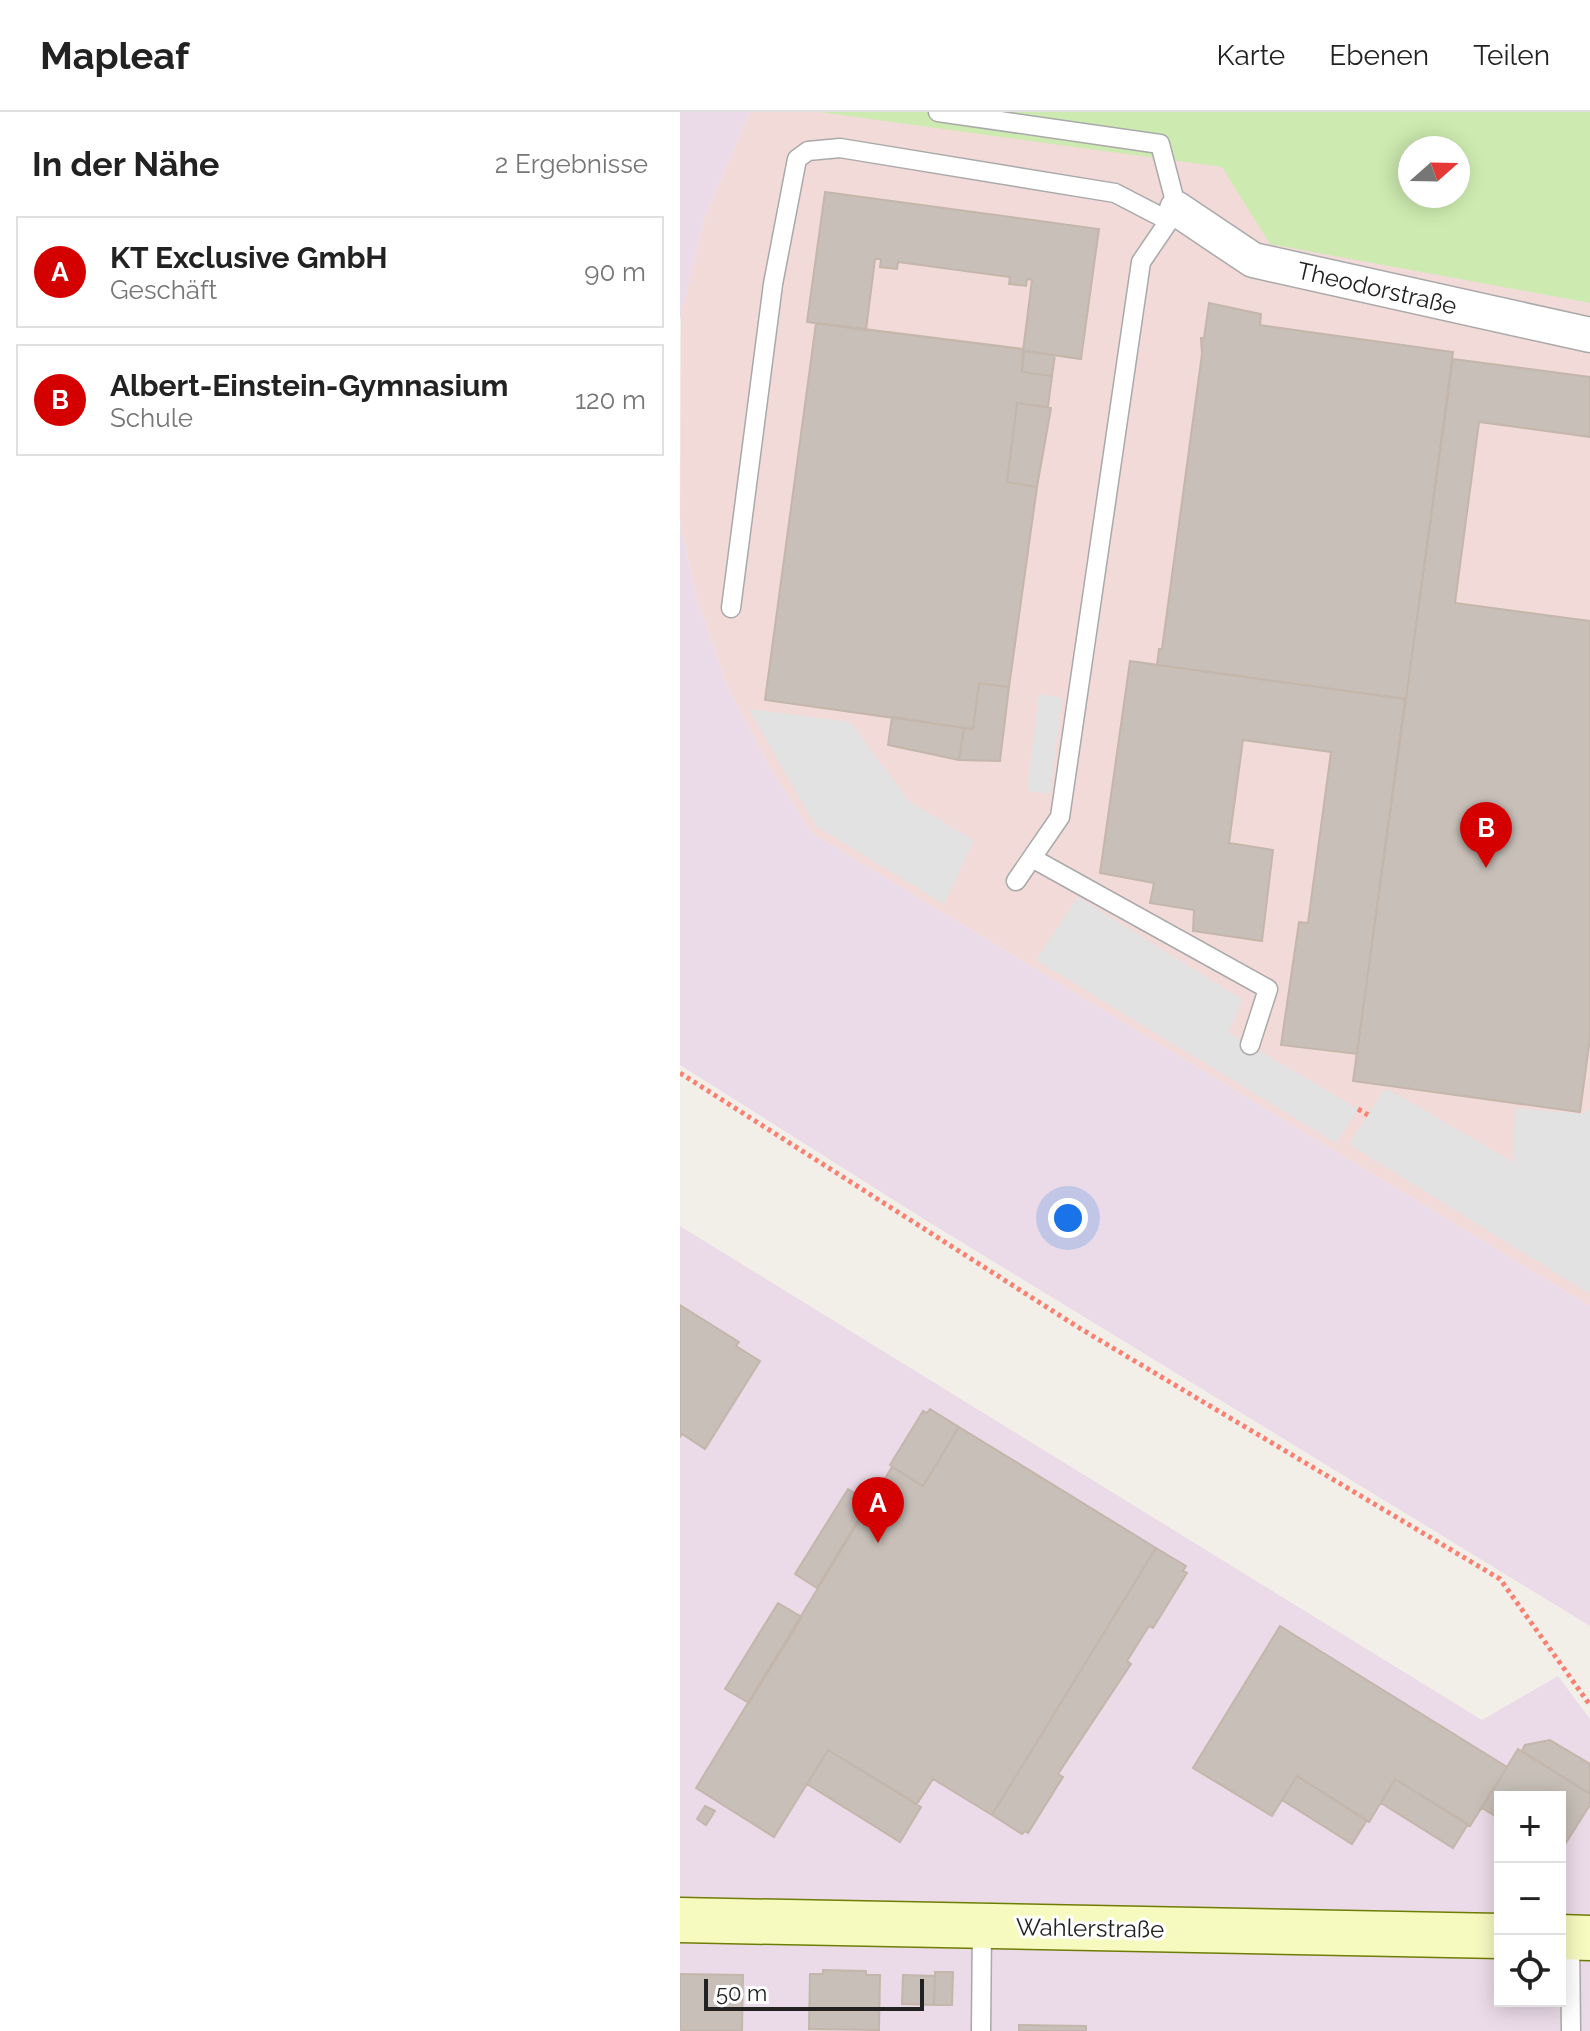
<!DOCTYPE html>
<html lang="de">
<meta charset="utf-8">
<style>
:root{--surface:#fff;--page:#f6f6f6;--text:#222;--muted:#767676;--line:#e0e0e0;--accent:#d40000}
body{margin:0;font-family:Raleway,sans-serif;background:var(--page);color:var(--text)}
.controls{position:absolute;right:24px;bottom:24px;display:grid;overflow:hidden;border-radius:0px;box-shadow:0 4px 20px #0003}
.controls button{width:72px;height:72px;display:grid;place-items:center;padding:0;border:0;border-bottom:2px solid var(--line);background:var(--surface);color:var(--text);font:40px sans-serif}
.compass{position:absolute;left:718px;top:24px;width:72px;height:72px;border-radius:50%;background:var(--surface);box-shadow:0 4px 20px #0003;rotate:70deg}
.scale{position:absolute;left:24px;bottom:20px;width:220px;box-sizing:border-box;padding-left:8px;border:4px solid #222;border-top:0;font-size:22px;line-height:28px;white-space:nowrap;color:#222;-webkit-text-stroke:6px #fff;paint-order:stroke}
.you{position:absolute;left:388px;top:1106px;width:28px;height:28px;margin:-20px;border:6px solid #fff;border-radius:50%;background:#1a73e8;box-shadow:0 0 0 12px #1a73e833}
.badge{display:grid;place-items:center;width:52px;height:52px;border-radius:50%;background:var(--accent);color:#fff;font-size:26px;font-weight:700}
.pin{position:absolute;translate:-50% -66px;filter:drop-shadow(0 2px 4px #0008)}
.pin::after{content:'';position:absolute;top:42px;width:28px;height:24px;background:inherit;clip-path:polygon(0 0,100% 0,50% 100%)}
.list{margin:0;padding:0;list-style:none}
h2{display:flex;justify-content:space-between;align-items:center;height:104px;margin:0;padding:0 32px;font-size:34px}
h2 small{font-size:26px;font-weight:400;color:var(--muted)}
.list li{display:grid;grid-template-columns:52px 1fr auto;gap:24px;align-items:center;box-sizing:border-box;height:112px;margin:0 16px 16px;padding:0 16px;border:2px solid var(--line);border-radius:0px}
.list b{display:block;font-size:30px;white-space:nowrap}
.list p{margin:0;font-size:26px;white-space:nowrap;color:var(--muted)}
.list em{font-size:26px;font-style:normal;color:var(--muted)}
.icon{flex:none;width:44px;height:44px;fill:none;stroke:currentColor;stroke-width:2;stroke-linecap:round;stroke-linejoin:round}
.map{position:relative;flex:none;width:910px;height:1919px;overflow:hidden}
header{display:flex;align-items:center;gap:48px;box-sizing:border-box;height:112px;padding:0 40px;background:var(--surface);border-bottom:2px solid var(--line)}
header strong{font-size:38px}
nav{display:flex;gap:44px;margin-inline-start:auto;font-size:28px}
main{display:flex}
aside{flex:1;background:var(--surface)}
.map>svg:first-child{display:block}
.commercial{fill:#f2dad9;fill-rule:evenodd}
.industrial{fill:#ebdbe8;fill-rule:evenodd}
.grass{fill:#cdebb0;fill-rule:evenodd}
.parking{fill:#e2e2e2}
.building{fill:#c7bfb8;stroke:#c4b6ab;stroke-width:2}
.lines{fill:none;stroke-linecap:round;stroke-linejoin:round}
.lane-casing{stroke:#a9a9a9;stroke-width:21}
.street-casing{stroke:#a9a9a9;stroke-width:37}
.secondary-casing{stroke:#707d05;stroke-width:47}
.path{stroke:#fa8072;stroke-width:5;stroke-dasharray:4 4;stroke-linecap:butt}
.lane{stroke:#fff;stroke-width:18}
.street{stroke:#fff;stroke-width:34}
.secondary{stroke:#f7fabf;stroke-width:44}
.labels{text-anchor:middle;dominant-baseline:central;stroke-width:6;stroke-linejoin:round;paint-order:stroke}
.street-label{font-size:24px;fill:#222;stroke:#fff}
</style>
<header>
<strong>Mapleaf</strong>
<nav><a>Karte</a><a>Ebenen</a><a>Teilen</a></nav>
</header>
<main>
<aside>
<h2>In der Nähe<small>2 Ergebnisse</small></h2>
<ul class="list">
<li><span class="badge">A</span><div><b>KT Exclusive GmbH</b><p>Geschäft</p></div><em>90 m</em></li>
<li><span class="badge">B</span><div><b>Albert-Einstein-Gymnasium</b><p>Schule</p></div><em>120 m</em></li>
</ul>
</aside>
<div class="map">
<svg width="910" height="1919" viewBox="0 0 910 1919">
<rect width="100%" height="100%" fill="#f2efe9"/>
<path class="commercial" d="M70,0h840v1194l-778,-473 -40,-62 -45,-85 -31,-90 -16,-76 1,-206 23,-95zM730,36h48v48h-48z"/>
<path class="industrial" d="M0,0h70l-46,107 -24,101z
M0,408l16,76 31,90 45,85 40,62 778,473v320l-663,-405 -247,-156z
M0,1114l802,494 76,-44 32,43v312h-910zM820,1685h60v204h-60z"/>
<path class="grass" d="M139,0h771v191l-320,-59 -48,-77zM730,36h48v48h-48z"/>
<path class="parking" d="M359,582l23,4 -12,96 -23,-3z
M69,597l101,13 59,79 65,40 -30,63 -128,-78z
M398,785l165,103 -15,32 130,77 -22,34 -300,-183z
M704,978l9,2 120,70 2,-54 68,6 7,-6v186l-241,-150z"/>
<path class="building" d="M145,80l274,37 -18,130 -58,-8 9,-71 -5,-1 -1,7 -17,-2 1,-7 -112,-15 -1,7 -17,-2 1,-8h-6l-9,71 -59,-8z
M529,191l52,11 -1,11 193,27 -47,347 -249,-34 2,-16h3l40,-295 -1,-16h3z
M136,211l207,26 -1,23 30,4 -4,31 -31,-4 -10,79 30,5 -28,200 -30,-4 -6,46 -208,-29z
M344,239l31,4 -3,21 -30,-4z
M773,247l137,18v60l-111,-15 -24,181 135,18v417l-10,74 -227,-31z
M337,291l34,5 -14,79 -30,-5z
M450,549l275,38 -48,355 -76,-9 18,-123 9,1 23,-171 -88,-12 -14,103 44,7 -11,91 -69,-10 1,-21 -44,-7 4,-20 -54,-10z
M299,571l30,4 -9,74 -41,-1 5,-32 9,1z
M212,605l72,11 -5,32 -71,-15z
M0,1193l59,37 -3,4 24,15 -55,88 -23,-15 -2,3z
M250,1297l29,18 -36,59 -33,-21 33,-54 4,2z
M279,1315l197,121 -164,267 -59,-36 -16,25 -89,-54 -54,87 -78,-49 196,-321 31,19z
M168,1377l21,13 -52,86 -22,-14z
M476,1436l30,18 -3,5 4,2 -34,55 -4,-2 -22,35 4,3 -73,110 5,3 -35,56 -3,-2 -3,3 -30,-19z
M98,1491l24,14 -53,86 -24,-14z
M600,1514l227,141 -37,59 -75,-47 -26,43 -72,-46 -25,40 -79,-48z
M870,1628l40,24v30l-68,-43 3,-6z
M838,1637l72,45v11l-26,41 -4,1v-50h-60v22l-18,-11z
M148,1638l93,57 -21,35 -93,-58z
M617,1664l70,44 -15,24 -70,-44z
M715,1667l73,45 -15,24 -72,-45z
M25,1694l10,5 -9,14 -9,-6z
M143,1858l43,1v4h14l-1,55 -70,-1 1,-55h13z
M255,1860h18l-1,33h-18z
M0,1862l63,1 -1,56h-62z
M223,1863l32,1 -1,29 -32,-1z
M339,1913l67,1v5h-67z"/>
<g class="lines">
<defs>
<path id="lane" d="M258,0l222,32 17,65 -36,53 -81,555 -44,64
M51,496l42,-324 24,-125 11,-8 32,-3 275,45 54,28
M352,746l236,131 -18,56
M890,1826l1,93
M301,1919l1,-105"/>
<path id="street" d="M497,97l76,51 337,75"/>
<path id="secondary" d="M0,1808l820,16
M880,1825l30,1"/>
</defs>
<use href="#lane" class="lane-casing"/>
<use href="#street" class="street-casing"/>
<use href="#secondary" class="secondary-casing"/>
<path class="path" d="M0,961l401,256 419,250 90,126
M678,997l10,6"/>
<use href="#lane" class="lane"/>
<use href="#street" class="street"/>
<use href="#secondary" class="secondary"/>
</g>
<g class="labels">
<g class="street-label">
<text transform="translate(697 176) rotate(13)">Theodorstraße</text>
<text transform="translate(410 1816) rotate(1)">Wahlerstraße</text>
</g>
</g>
</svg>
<div class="controls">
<button>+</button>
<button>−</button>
<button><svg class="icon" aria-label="locate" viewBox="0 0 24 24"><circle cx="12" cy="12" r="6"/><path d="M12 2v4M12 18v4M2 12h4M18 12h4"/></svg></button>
</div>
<svg class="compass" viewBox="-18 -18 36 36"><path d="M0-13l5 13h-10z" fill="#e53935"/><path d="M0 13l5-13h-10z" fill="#767676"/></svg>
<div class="scale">50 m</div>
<div class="you"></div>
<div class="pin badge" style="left:198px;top:1431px">A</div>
<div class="pin badge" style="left:806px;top:756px">B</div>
</div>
</main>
